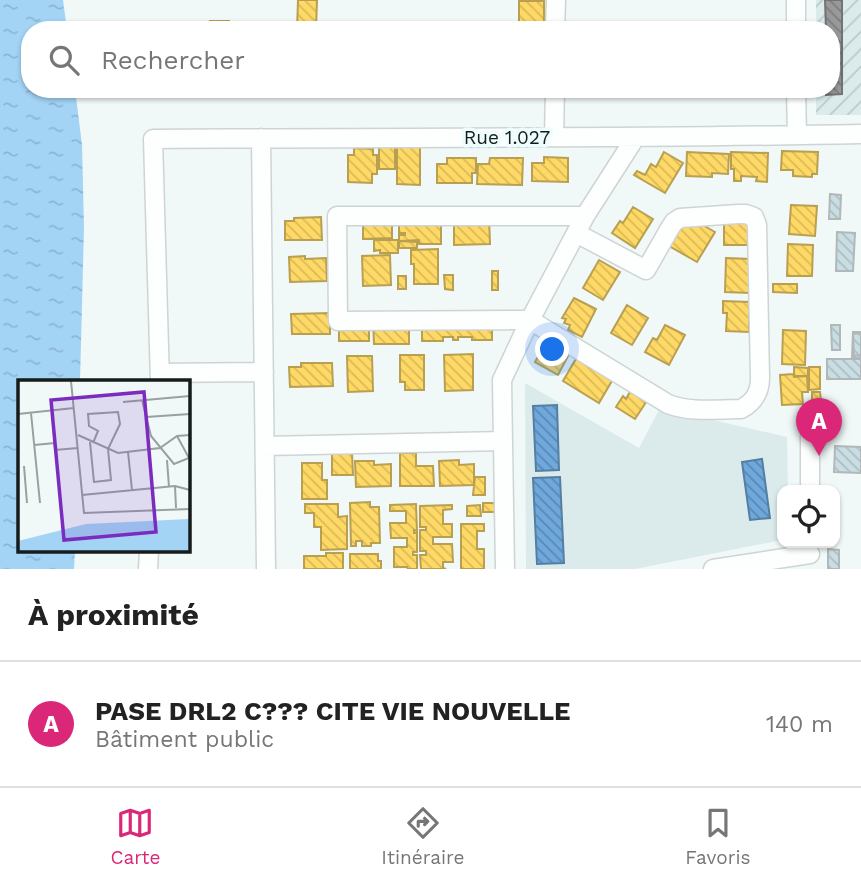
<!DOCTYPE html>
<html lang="fr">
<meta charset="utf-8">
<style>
:root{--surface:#fff;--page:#f2f2f2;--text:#222;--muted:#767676;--line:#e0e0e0;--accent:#db2777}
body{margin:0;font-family:"Work Sans",sans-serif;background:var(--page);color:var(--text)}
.controls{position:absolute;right:21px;bottom:21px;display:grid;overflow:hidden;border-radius:14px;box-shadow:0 2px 5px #0004}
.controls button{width:63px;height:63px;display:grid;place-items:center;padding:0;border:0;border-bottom:2px solid var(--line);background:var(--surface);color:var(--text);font:35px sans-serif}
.you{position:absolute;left:553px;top:350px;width:24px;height:24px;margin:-18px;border:5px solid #fff;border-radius:50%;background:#1a73e8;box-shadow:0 0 0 10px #1a73e833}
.badge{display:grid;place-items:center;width:46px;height:46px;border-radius:50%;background:var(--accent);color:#fff;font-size:23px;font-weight:700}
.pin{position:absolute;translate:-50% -58px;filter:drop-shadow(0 2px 4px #0008)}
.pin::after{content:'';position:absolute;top:37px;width:24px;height:21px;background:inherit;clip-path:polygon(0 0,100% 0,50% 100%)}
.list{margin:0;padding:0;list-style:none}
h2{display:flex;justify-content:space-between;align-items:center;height:91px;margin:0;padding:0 28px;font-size:30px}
h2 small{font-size:23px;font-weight:400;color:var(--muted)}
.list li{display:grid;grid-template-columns:46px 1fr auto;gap:21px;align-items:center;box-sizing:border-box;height:126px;padding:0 28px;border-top:2px solid var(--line)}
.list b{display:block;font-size:26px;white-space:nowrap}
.list p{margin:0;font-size:23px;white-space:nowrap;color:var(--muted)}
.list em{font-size:23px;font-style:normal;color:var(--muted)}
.icon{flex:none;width:38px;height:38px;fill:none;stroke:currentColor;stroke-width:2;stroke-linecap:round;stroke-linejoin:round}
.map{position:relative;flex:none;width:861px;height:569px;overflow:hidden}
.search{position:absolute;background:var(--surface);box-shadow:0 2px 5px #0004;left:21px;right:21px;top:21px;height:77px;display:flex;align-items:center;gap:18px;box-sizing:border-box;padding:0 24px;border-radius:28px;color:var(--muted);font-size:26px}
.sheet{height:217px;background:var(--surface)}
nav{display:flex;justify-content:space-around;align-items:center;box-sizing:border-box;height:98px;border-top:2px solid var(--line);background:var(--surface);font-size:19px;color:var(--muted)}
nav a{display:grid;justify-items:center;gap:4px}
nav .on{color:var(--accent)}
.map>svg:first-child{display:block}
.built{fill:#dbebeb}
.industrial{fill:url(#industrial-furrows)}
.water{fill:url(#water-ripples)}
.homes{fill:url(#homes-back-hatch);stroke:#b9a050;stroke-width:2}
.schools{fill:url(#schools-back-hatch);stroke:#547ea2;stroke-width:2}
.industry{fill:url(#industry-back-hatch);stroke:#727373;stroke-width:2}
.building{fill:url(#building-back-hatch);stroke:#b2b8b9;stroke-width:2}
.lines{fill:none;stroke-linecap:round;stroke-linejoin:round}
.minor-casing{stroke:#ced4d4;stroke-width:21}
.minor{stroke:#fdfefe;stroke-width:18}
.labels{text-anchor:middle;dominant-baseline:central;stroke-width:7;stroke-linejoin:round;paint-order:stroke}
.street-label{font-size:19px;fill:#161b1b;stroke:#edfcfc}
.inset-road{fill:none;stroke:#99a0a0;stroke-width:2}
.view{fill:#7b2cbf;fill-opacity:0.15;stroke:#7b2cbf;stroke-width:3.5}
.inset-edge{fill:none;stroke:#161b1b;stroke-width:3.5}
</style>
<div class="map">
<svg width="861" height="569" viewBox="0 0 861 569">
<defs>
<pattern id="industrial-furrows" width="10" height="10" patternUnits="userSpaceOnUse" patternTransform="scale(1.75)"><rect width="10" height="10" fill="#dbebeb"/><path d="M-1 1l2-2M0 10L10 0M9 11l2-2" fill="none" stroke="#bbc9c9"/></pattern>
<pattern id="water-ripples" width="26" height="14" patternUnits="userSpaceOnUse" patternTransform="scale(1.75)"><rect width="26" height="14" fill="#a3d4f6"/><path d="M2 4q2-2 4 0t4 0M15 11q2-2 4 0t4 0" fill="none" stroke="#8cb5d2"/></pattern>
<pattern id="homes-back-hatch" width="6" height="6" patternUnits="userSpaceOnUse" patternTransform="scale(1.75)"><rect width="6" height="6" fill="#ffd966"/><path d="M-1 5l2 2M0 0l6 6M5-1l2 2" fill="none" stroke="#daba58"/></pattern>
<pattern id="schools-back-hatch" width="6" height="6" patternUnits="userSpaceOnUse" patternTransform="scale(1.75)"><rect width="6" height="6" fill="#6fa8dc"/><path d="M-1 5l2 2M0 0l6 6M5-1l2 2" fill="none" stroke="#5a88b2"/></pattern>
<pattern id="industry-back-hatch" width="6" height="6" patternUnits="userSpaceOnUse" patternTransform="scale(1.75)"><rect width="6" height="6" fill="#999"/><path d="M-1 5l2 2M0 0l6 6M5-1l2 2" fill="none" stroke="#7c7c7c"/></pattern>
<pattern id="building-back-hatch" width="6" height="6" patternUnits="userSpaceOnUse" patternTransform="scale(1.75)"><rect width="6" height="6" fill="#c8dee3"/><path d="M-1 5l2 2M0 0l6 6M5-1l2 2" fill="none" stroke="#abbec2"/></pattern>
</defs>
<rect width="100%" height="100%" fill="#f0f8f8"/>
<path class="built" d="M525,383l114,65 21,-40 127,29 1,53h-6v50l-147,29h-109z"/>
<path class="industrial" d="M816,0h45v115h-45v-26h15v-59h-15z"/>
<path class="water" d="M0,0h63l4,30h-37v59h45l7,56 2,82 -4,155h-61v168h56l-1,19h-74z"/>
<path class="homes" d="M298,0h19l-1,30h-19z
M519,1h25v29h-25z
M210,21h19v9h-19z
M379,144h16v25h-16z
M397,147h23v38l-23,-1z
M354,148l19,1v6h4v19h-5v9l-24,-1v-27h6z
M782,151l36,1 -1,22h-5v3l-19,-1v-6h-12z
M664,152l19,11 -18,30 -31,-18 3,-4 8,4 6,-11 5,3z
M687,152l42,2 -1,20 -16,-1v4l-26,-1z
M731,152l37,1 -1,29 -11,-1 1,-4 -16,-1v5h-7v-12h-3z
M544,157l24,1v24l-36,-1v-18h12z
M447,158h29v15h-4v10h-35v-19h10z
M490,158h33l-1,27 -45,-1 1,-20h11z
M791,205l26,1 -2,30 -26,-2z
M633,207l20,12 -18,29 -23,-15 8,-12 3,2z
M392,211v27l-29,1v-27z
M441,216v28h-22v-4l-20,1v-6h6v-2h-6v-11z
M687,216l28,16 -18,30 -28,-16z
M321,217l1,23h-37v-19h9v-3z
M489,217l1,27 -36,1v-25z
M724,222h25v23h-25z
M374,240h24v13h-18v-3l-6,1z
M399,241l18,1v6h-18z
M788,244l25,1 -1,31h-25z
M438,249v35h-24v-20h-3v-14z
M390,255l1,30 -28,1 -1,-30z
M305,256v3l21,-1 1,23 -37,1 -1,-25z
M726,258l25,1 -1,34 -25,-1z
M599,260l21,12 -17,28 -20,-12z
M492,271h6v19h-6z
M444,275h9v15l-8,-1z
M398,276h8v13h-8z
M773,284h24v9l-24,-1z
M574,298l22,11 -14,28 -14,-7 2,-5 -6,-2 2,-4 -4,-1z
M723,301l27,1 -1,30 -23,-1 1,-18h-4z
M627,305l21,13 -16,27 -21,-12z
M330,313v21h-38l-1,-20z
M492,313v27h-20v-3h-14v3h-5v-3h-10v4h-21v-25z
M409,317v27h-35l-1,-23z
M369,321v20h-30v-19z
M665,325l20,10 -16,30 -24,-13 8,-14 4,2z
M783,330l23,1 -1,34 -23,-1z
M551,332l23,13 -16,30 -23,-13z
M473,354v36l-28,1 -1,-36z
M400,355h24v35h-19v-8h-5z
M347,356h25l1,35 -25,1z
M577,357l36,22 -14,24 -36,-22z
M301,363h31l1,23 -43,1 -1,-20h12z
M794,367l14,1v8h-14z
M809,367h11v22l-11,1z
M793,374l1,3 13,-1 1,16h-6l1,12 -21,1 -2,-30z
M632,388l22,2 -19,29 -19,-12 7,-11 3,3z
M812,392h8l1,9h-9z
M332,453h20l1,22h-21z
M400,453h16v13h17l1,20h-34z
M459,460v5l15,-1v21l-34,1 -1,-25z
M355,461h19v4l17,-1v22l-35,1z
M302,463h20v17h5v19h-25z
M475,477h10v18h-12z
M370,502v5h9l1,36h-9v3h-9v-5h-6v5h-5l-1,-43z
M483,503h14v9h-14z
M305,504h33v13l9,-1v33l-26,1v-23h-7v-14h-9z
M416,504l1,27 -3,-1v3h3v19h-4v3h4v14h-9l-1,-2h-13v-20h13v-9h-16l-1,-15h16v-12h-16v-6z
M452,505v4l-9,1v14h9v13h-19v7h19l1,18h-10v6l3,1h-25l-1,-14h6v-4h-6v-21h6v-3h-6v-21z
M480,505l1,11h-14v-10z
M461,524h23v7h-7v18h7v20h-23z
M326,553h17v16h-39v-13h22z
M350,554h28v7h3v8h-31z"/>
<path class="schools" d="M557,405l2,65 -23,1 -3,-65z
M762,459l8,59 -20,2 -8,-58z
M560,477l4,86 -27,1 -4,-86z"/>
<path class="industry" d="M825,0h17v94l-16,1v-6h5v-59h-5z"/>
<path class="building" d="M830,194l11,1 -1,24h-11z
M837,232l18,1 -2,38h-17z
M831,325h9v25h-8z
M853,332h8v26h-9z
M861,333v22l-7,1 -1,-22z
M827,359h34v20h-34z
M835,446l26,1v26l-27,-1z
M828,549l11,1v19h-11z"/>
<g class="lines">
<defs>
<path id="minor" d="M796,0v30
M555,30l1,-30
M796,89l1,46
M554,136l1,-47
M261,138l5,431
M576,233l70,37 24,-42 4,-6 6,-4 58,-4h8l8,3 3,8 3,153c0,15 -6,24 -19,31 -24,0 -50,4 -73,-5l-138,-84 -192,1 -1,-105h248
M160,373l104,-1
M160,382l-7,-243c236,-2 472,0 708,-5
M810,437v53
M265,446l238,-5
M148,569l1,-19
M505,569l-3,-189 28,-60 55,-104 50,-78
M713,569l97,-15"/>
</defs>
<use href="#minor" class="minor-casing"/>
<use href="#minor" class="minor"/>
</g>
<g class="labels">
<g class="street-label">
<text x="507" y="137">Rue 1.027</text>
</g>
</g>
<g transform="translate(18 380)">
<rect width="172" height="172" fill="#f0f8f8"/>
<path d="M171,139v32h-171v-10l68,-17z" fill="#a3d4f6"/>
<path class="inset-road" d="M53,1l13,132 106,-4M124,20l9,36 23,28 15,-6 -12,-22M105,22l67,-6M34,31l3,39 23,-2M13,33l9,90M0,34l56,-6M128,37l44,-3M60,55l40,18 42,-5 17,-12 13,-1M72,62l4,40 17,-2 -3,-31 12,-25 -2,-12 -30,2 1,12 9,5 -5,12M16,65l21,-2M110,72l4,38M149,80l2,27M6,86l3,37M157,106l1,22M64,115l93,-9 15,4"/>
<path class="view" d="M126,12l12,140 -92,8 -13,-140z"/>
<rect width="172" height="172" class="inset-edge"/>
</g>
</svg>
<div class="controls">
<button><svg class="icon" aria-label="locate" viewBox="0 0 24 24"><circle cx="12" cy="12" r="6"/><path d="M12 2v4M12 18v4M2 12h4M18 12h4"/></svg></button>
</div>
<div class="you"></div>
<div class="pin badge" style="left:819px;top:456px">A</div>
<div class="search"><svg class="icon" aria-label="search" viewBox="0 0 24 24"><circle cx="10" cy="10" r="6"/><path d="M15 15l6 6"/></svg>Rechercher</div>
</div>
<section class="sheet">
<h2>À proximité<small></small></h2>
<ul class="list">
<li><span class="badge">A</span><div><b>PASE DRL2 C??? CITE VIE NOUVELLE</b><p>Bâtiment public</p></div><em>140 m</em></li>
</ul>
</section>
<nav>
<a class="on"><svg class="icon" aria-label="map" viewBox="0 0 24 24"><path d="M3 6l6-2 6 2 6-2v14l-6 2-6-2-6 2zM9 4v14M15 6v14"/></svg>Carte</a>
<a><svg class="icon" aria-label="directions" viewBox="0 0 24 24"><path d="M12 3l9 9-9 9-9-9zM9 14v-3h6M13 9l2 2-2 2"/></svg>Itinéraire</a>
<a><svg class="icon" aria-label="saved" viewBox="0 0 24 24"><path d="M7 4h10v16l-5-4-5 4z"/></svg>Favoris</a>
</nav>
